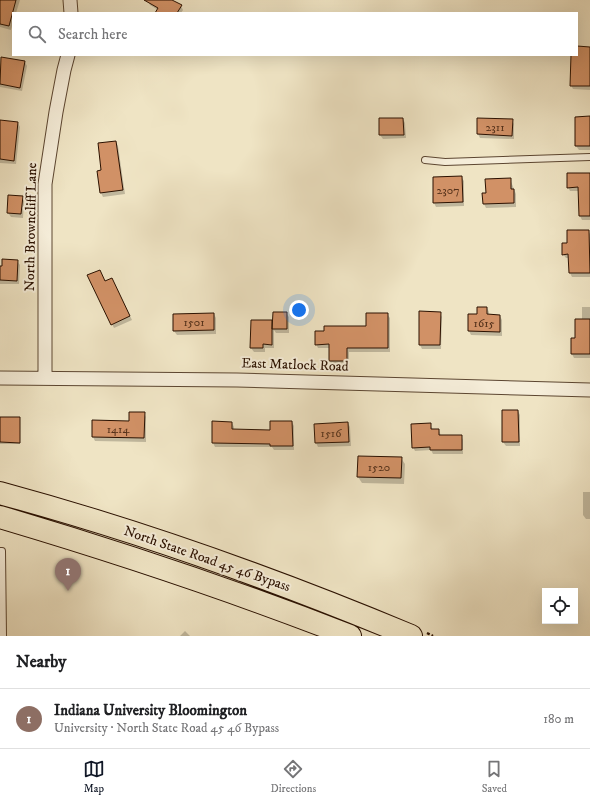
<!DOCTYPE html>
<meta charset="utf-8">
<style>
:root{--surface:#fff;--page:#f2f2f2;--text:#202124;--muted:#757577;--line:#e0e0e0;--accent:#111827}
body{margin:0;font-family:"IM FELL DW Pica",serif;background:var(--page);color:var(--text)}
.controls{position:absolute;right:12px;bottom:12px;display:grid;overflow:hidden;border-radius:0px;box-shadow:0 4px 16px #0002}
.controls button{width:36px;height:36px;display:grid;place-items:center;padding:0;border:0;border-bottom:1px solid var(--line);background:var(--surface);color:var(--text);font:20px sans-serif}
.you{position:absolute;left:299px;top:310px;width:14px;height:14px;margin:-10px;border:3px solid #fff;border-radius:50%;background:#1a73e8;box-shadow:0 0 0 6px #1a73e833}
.badge{display:grid;place-items:center;width:26px;height:26px;border-radius:50%;background:var(--accent);color:#fff;font-size:13px;font-weight:700}
.pin{position:absolute;translate:-50% -33px;filter:drop-shadow(0 1px 2px #0008)}
.pin::after{content:'';position:absolute;top:21px;width:14px;height:12px;background:inherit;clip-path:polygon(0 0,100% 0,50% 100%)}
.list{margin:0;padding:0;list-style:none}
h2{display:flex;justify-content:space-between;align-items:center;height:52px;margin:0;padding:0 16px;font-size:17px}
h2 small{font-size:13px;font-weight:400;color:var(--muted)}
.list li{display:grid;grid-template-columns:26px 1fr auto;gap:12px;align-items:center;box-sizing:border-box;height:60px;padding:0 16px;border-top:1px solid var(--line)}
.list b{display:block;font-size:15px;white-space:nowrap}
.list p{margin:0;font-size:13px;white-space:nowrap;color:var(--muted)}
.list em{font-size:13px;font-style:normal;color:var(--muted)}
.icon{flex:none;width:22px;height:22px;fill:none;stroke:currentColor;stroke-width:2;stroke-linecap:round;stroke-linejoin:round}
.map{position:relative;flex:none;width:590px;height:636px;overflow:hidden}
.search{position:absolute;background:var(--surface);box-shadow:0 4px 16px #0002;left:12px;right:12px;top:12px;height:44px;display:flex;align-items:center;gap:10px;box-sizing:border-box;padding:0 14px;border-radius:0px;color:var(--muted);font-size:15px}
.sheet{height:112px;background:var(--surface)}
nav{display:flex;justify-content:space-around;align-items:center;box-sizing:border-box;height:56px;border-top:1px solid var(--line);background:var(--surface);font-size:11px;color:var(--muted)}
nav a{display:grid;justify-items:center;gap:2px}
nav .on{color:var(--accent)}
.map>svg:first-child{display:block}
.shadow{fill:#0003}
.building{fill:#d19166;stroke:#2b1100}
.lines{fill:none;stroke-linecap:round;stroke-linejoin:round}
.service-casing{stroke:#5c4631;stroke-width:8}
.minor-casing{stroke:#5c4631;stroke-width:15}
.trunk-casing{stroke:#2b1100;stroke-width:24}
.path{stroke:#2b1100;stroke-width:2.5;stroke-dasharray:3 2;stroke-linecap:butt}
.service{stroke:#f5edd9;stroke-width:6}
.minor{stroke:#f5edd9;stroke-width:13}
.trunk{stroke:#efe4c4;stroke-width:22}
.labels{text-anchor:middle;dominant-baseline:central;stroke-width:4;stroke-linejoin:round;paint-order:stroke}
.number-label{font-size:12px;fill:#54311a}
.street-label{font-size:14px;fill:#2b1100;stroke:#f5edd9}
</style>
<div class="map">
<svg width="590" height="636" viewBox="0 0 590 636">
<rect width="100%" height="100%" fill="#efe4c4"/>
<filter id="stains"><feTurbulence type="fractalNoise" baseFrequency=".005" numOctaves="4"/><feColorMatrix values="0 0 0 0 .2 0 0 0 0 .09 0 0 0 0 .02 0 0 0 .5 -.17"/></filter>
<radialGradient id="worn" r=".72"><stop offset=".6" stop-color="#630" stop-opacity="0"/><stop offset="1" stop-color="#630" stop-opacity=".3"/></radialGradient>
<path class="shadow" d="M0,0h20l-4,13h-3v9l-2,8 -11,-3z
M149,0h21l11,6 2,4 -2,3h-24l1,-3 -8,-5 -2,-4z
M577,47l13,1v42l-17,-1 -2,-4 1,-30h5z
M2,58l23,4 2,4 -5,25 -22,-4v-19z
M590,117v33h-11l-3,-4v-28z
M403,119l2,4 1,15 -23,1 -3,-4z
M512,120l2,4v15l-34,-1 -2,-4z
M0,121l18,2 2,4 -4,37 -16,-1z
M116,142l2,4 7,48 -22,3 -2,-4 -3,-21 4,-1z
M590,174v46h-8l-2,-4 -1,-25h-9l-2,-4z
M461,177l3,4v25l-28,1 -2,-4z
M510,179l6,15v13l-30,1 -2,-4 3,-10z
M22,197l2,4 -1,17 -12,-1 -3,-4z
M588,231l2,3v43h-18l-2,-4 -1,-15h-3l-3,-4 5,-10z
M17,261l3,4 -1,19h-19v-17z
M114,283l18,37 -18,8 -2,-4z
M582,307h8v51h-16l-2,-4 10,-34z
M487,308l2,4v3l11,1 2,4v16l-31,-1 -2,-4v-16h9z
M286,313l3,4v16h-13l-2,-3v18h-9v4h-11l-3,-4 21,-27 2,3z
M440,313l2,4 -1,32h-19l-2,-4z
M214,314l2,4v16l-39,1 -3,-4v-16z
M387,314l3,4v34h-41v13h-17l-2,-4v-13h-12l-2,-4 9,-12 42,-5z
M503,411h15l2,4v31h-14l-3,-4z
M144,413l2,4v25l-51,-1 -2,-4v-16l37,1z
M0,418h20v26h-20z
M292,422l2,4v24h-20l-2,-3h-57l-2,-4 19,-20 2,4v3l37,1z
M348,423l2,4 1,19 -33,1 -2,-4 -1,-18z
M430,424l3,6h6l2,6h20l2,4v14h-30l-2,-4 -16,1 -2,-4z
M401,458l4,6 -1,20 -42,-1 -4,-6z
M583,492h7v27h-4l-3,-4z
M185,631l5,5h-10z"/>
<path class="building" d="M0,0h16l-7,26 -9,-2z
M144,0h28l10,5 -5,8h-22l3,-5z
M577,46l13,1v39h-20l1,-31h6z
M1,57l24,4 -5,27 -20,-4z
M590,116v30h-15v-29z
M379,118h24l1,17h-25z
M477,118l36,1 -1,17 -35,-2z
M0,120l18,2 -4,39 -14,-2z
M116,141l7,49 -23,3 -3,-22 4,-1 -3,-27z
M567,173h23v43h-11l-1,-29 -11,1z
M462,176l1,26 -30,1v-26z
M511,178v11h3v14l-31,1 -1,-11h4l-1,-14z
M8,195l15,1 -2,18 -14,-1z
M567,230h22l1,43h-21l-1,-19 -6,1v-12h5z
M2,259l16,1 -1,21 -17,-1v-14h2z
M100,270l5,11 7,-3 18,38 -19,9 -24,-50z
M477,307h10v7l13,1v17l-32,-1v-17h9z
M419,311l22,1 -1,33h-21z
M273,312h14v17h-15z
M214,313v17l-41,1v-17z
M366,313h22v35h-41v13h-18v-17l-14,1v-14h9v-5h42z
M575,319h15v35h-19v-16h4z
M251,320h21v25l-9,-1v4h-13z
M502,410h16l1,32h-17z
M129,412h16l-1,26 -52,-1v-17l37,1z
M0,417h20v26l-20,-1z
M212,421l20,1v7l38,1v-9h22l1,25h-23v-2l-58,-1z
M348,422l1,20 -34,1 -1,-19z
M431,423v6h8v6h23v15h-32v-3l-18,1 -1,-24z
M358,456l44,1 -1,21 -44,-1z"/>
<g class="lines">
<defs>
<path id="service" d="M425,160l20,2 145,-5
M0,551h2l1,85"/>
<path id="minor" d="M70,0l1,13
M0,378l237,2 353,10
M45,378v-194l11,-72 8,-42 4,-15"/>
<path id="trunk" d="M0,493c140,38 277,87 411,143
M0,517c118,35 235,74 350,119"/>
</defs>
<use href="#service" class="service-casing"/>
<use href="#minor" class="minor-casing"/>
<use href="#trunk" class="trunk-casing"/>
<path class="path" d="M427,633l6,3"/>
<use href="#service" class="service"/>
<use href="#minor" class="minor"/>
<use href="#trunk" class="trunk"/>
</g>
<g class="labels">
<g class="number-label">
<text x="495" y="127">2311</text>
<text x="448" y="190">2307</text>
<text x="194" y="322">1501</text>
<text x="484" y="323">1615</text>
<text x="118" y="429">1414</text>
<text x="331" y="433">1516</text>
<text x="379" y="467">1520</text>
</g>
<g class="street-label">
<text transform="translate(31 227) rotate(-89)">North Browncliff Lane</text>
<text transform="translate(295 365) rotate(2)">East Matlock Road</text>
<text transform="translate(207 559) rotate(19)">North State Road 45 46 Bypass</text>
</g>
</g>
<rect width="100%" height="100%" filter="url(#stains)"/>
<rect width="100%" height="100%" fill="url(#worn)"/>
</svg>
<div class="controls">
<button><svg class="icon" aria-label="locate" viewBox="0 0 24 24"><circle cx="12" cy="12" r="6"/><path d="M12 2v4M12 18v4M2 12h4M18 12h4"/></svg></button>
</div>
<div class="you"></div>
<div class="pin badge" style="left:68px;top:591px;background:#8d6e63">1</div>
<div class="search"><svg class="icon" aria-label="search" viewBox="0 0 24 24"><circle cx="10" cy="10" r="6"/><path d="M15 15l6 6"/></svg>Search here</div>
</div>
<section class="sheet">
<h2>Nearby<small></small></h2>
<ul class="list">
<li><span class="badge" style="background:#8d6e63">1</span><div><b>Indiana University Bloomington</b><p>University · North State Road 45 46 Bypass</p></div><em>180 m</em></li>
</ul>
</section>
<nav>
<a class="on"><svg class="icon" aria-label="map" viewBox="0 0 24 24"><path d="M3 6l6-2 6 2 6-2v14l-6 2-6-2-6 2zM9 4v14M15 6v14"/></svg>Map</a>
<a><svg class="icon" aria-label="directions" viewBox="0 0 24 24"><path d="M12 3l9 9-9 9-9-9zM9 14v-3h6M13 9l2 2-2 2"/></svg>Directions</a>
<a><svg class="icon" aria-label="saved" viewBox="0 0 24 24"><path d="M7 4h10v16l-5-4-5 4z"/></svg>Saved</a>
</nav>
